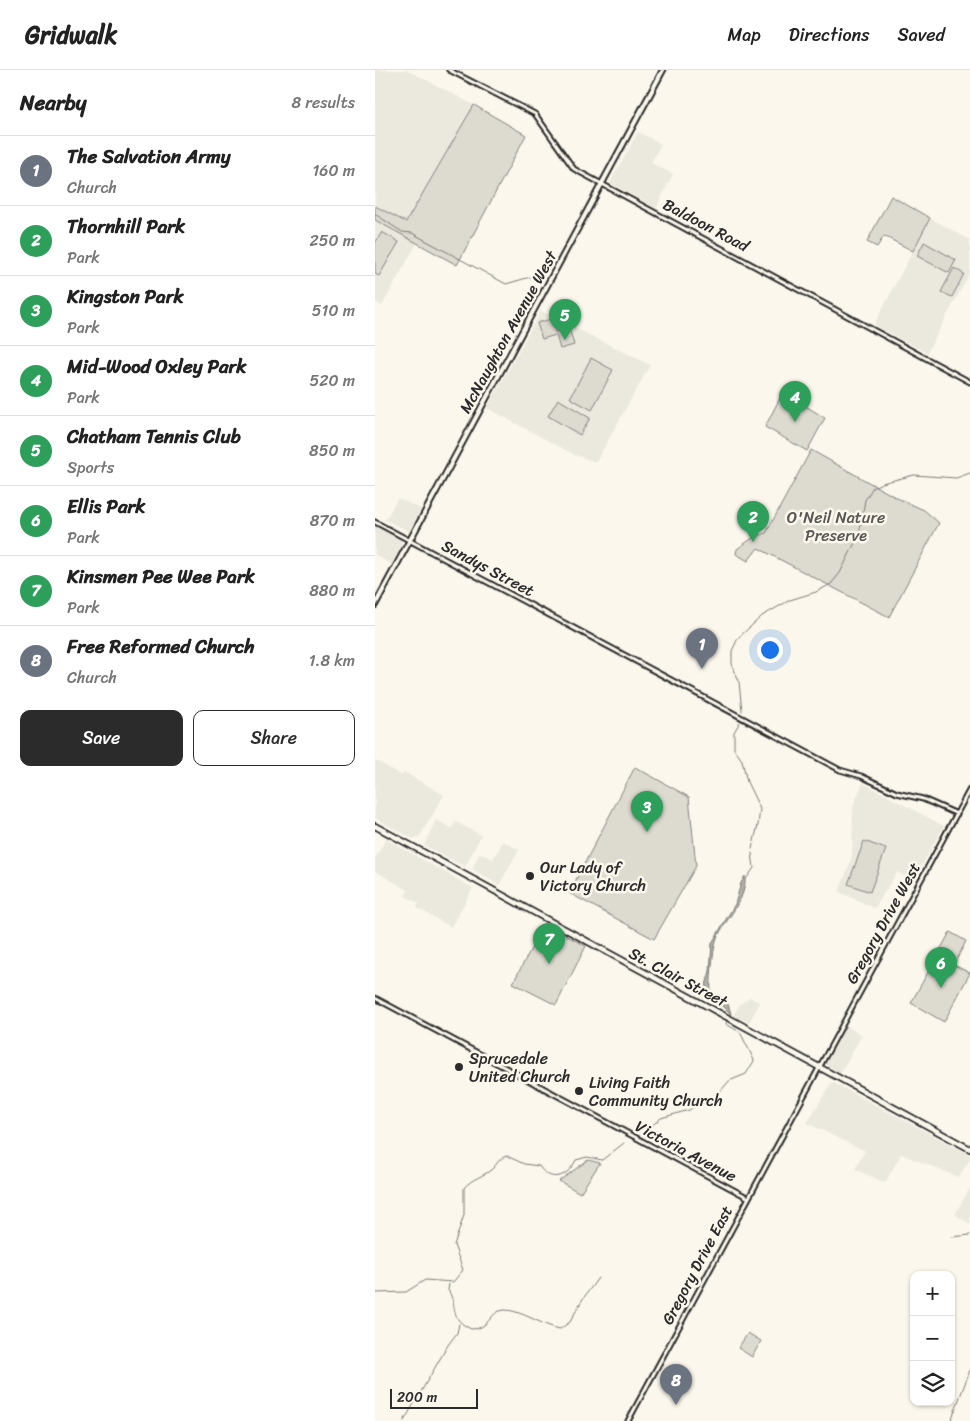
<!DOCTYPE html>
<meta charset="utf-8">
<style>
:root{--surface:#fff;--page:#f6f6f6;--text:#222;--muted:#767676;--line:#e0e0e0;--accent:#2b2b2b}
body{margin:0;font-family:Sriracha,sans-serif;background:var(--page);color:var(--text)}
.controls{position:absolute;right:15px;bottom:15px;display:grid;overflow:hidden;border-radius:10px;box-shadow:0 1px 4px #0004}
.controls button{width:45px;height:45px;display:grid;place-items:center;padding:0;border:0;border-bottom:1px solid var(--line);background:var(--surface);color:var(--text);font:25px sans-serif}
.scale{position:absolute;left:15px;bottom:12px;width:88px;box-sizing:border-box;padding-left:5px;border:2px solid #2b2b2b;border-top:0;font-size:14px;line-height:18px;white-space:nowrap;color:#2b2b2b;-webkit-text-stroke:4px #fbf7ec;paint-order:stroke}
.you{position:absolute;left:394px;top:579px;width:18px;height:18px;margin:-12px;border:4px solid #fff;border-radius:50%;background:#1a73e8;box-shadow:0 0 0 8px #1a73e833}
.badge{display:grid;place-items:center;width:32px;height:32px;border-radius:50%;background:var(--accent);color:#fff;font-size:16px;font-weight:700}
.pin{position:absolute;translate:-50% -41px;filter:drop-shadow(0 1px 2px #0008)}
.pin::after{content:'';position:absolute;top:26px;width:18px;height:15px;background:inherit;clip-path:polygon(0 0,100% 0,50% 100%)}
.list{margin:0;padding:0;list-style:none}
h2{display:flex;justify-content:space-between;align-items:center;height:65px;margin:0;padding:0 20px;font-size:21px}
h2 small{font-size:16px;font-weight:400;color:var(--muted)}
.list li{display:grid;grid-template-columns:32px 1fr auto;gap:15px;align-items:center;box-sizing:border-box;height:70px;padding:0 20px;border-top:1px solid var(--line)}
.list b{display:block;font-size:19px;white-space:nowrap}
.list p{margin:0;font-size:16px;white-space:nowrap;color:var(--muted)}
.list em{font-size:16px;font-style:normal;color:var(--muted)}
.actions{display:flex;gap:10px;padding:15px 20px}
.actions a{flex:1;padding:11px 0;border:1px solid var(--accent);border-radius:10px;text-align:center;font-size:18px;color:var(--accent)}
.actions .main{background:var(--accent);color:#fff}
.icon{flex:none;width:28px;height:28px;fill:none;stroke:currentColor;stroke-width:2;stroke-linecap:round;stroke-linejoin:round}
.map{position:relative;flex:none;width:595px;height:1351px;overflow:hidden}
header{display:flex;align-items:center;gap:30px;box-sizing:border-box;height:70px;padding:0 25px;background:var(--surface);border-bottom:1px solid var(--line)}
header strong{font-size:24px}
nav{display:flex;gap:28px;margin-inline-start:auto;font-size:18px}
main{display:flex}
aside{flex:1;background:var(--surface)}
.map>svg:first-child{display:block}
.built{fill:#ebe8de}
.green{fill:#dddad0;stroke:#84827e}
.water{fill:#b1afa7;stroke:#7b7a75}
.lines{fill:none;stroke-linecap:round;stroke-linejoin:round}
.stream{stroke:#7b7a75;stroke-width:1}
.tertiary-casing{stroke:#2b2b2b;stroke-width:7}
.secondary-casing{stroke:#2b2b2b;stroke-width:8}
.primary-casing{stroke:#2b2b2b;stroke-width:8}
.tertiary{stroke:#fbf7ec;stroke-width:3}
.secondary{stroke:#fbf7ec;stroke-width:4}
.primary{stroke:#fbf7ec;stroke-width:4.5}
.poi-dot{fill:#2b2b2b;stroke:#fbf7ec;stroke-width:2}
.labels{text-anchor:middle;dominant-baseline:central;stroke-width:5;stroke-linejoin:round;paint-order:stroke}
.street-label{font-size:16px;fill:#2b2b2b;stroke:#fbf7ec}
.park-label{font-size:16px;fill:#585754;stroke:#fbf7ec}
.poi-label{font-size:16px;fill:#2b2b2b;stroke:#fbf7ec;text-anchor:start}
</style>
<header>
<strong>Gridwalk</strong>
<nav><a>Map</a><a>Directions</a><a>Saved</a></nav>
</header>
<main>
<aside>
<h2>Nearby<small>8 results</small></h2>
<ul class="list">
<li><span class="badge" style="background:#6b7280">1</span><div><b>The Salvation Army</b><p>Church</p></div><em>160 m</em></li>
<li><span class="badge" style="background:#2e9e5b">2</span><div><b>Thornhill Park</b><p>Park</p></div><em>250 m</em></li>
<li><span class="badge" style="background:#2e9e5b">3</span><div><b>Kingston Park</b><p>Park</p></div><em>510 m</em></li>
<li><span class="badge" style="background:#2e9e5b">4</span><div><b>Mid-Wood Oxley Park</b><p>Park</p></div><em>520 m</em></li>
<li><span class="badge" style="background:#2e9e5b">5</span><div><b>Chatham Tennis Club</b><p>Sports</p></div><em>850 m</em></li>
<li><span class="badge" style="background:#2e9e5b">6</span><div><b>Ellis Park</b><p>Park</p></div><em>870 m</em></li>
<li><span class="badge" style="background:#2e9e5b">7</span><div><b>Kinsmen Pee Wee Park</b><p>Park</p></div><em>880 m</em></li>
<li><span class="badge" style="background:#6b7280">8</span><div><b>Free Reformed Church</b><p>Church</p></div><em>1.8 km</em></li>
</ul>
<div class="actions"><a class="main">Save</a><a>Share</a></div>
</aside>
<div class="map">
<svg width="595" height="1351" viewBox="0 0 595 1351">
<rect width="100%" height="100%" fill="#fbf7ec"/>
<filter id="ink" filterUnits="userSpaceOnUse"><feTurbulence type="fractalNoise" baseFrequency=".02" numOctaves="2"/><feDisplacementMap in="SourceGraphic" scale="10" xChannelSelector="R" yChannelSelector="G"/><feConvolveMatrix kernelMatrix="1 2 1 2 8 2 1 2 1" color-interpolation-filters="sRGB"/></filter>
<g filter="url(#ink)">
<path class="built" d="M0,0h32l67,35 -68,117 -31,-16z
M263,62l23,12 -10,19 22,11 -17,34 -46,-25z
M555,148l40,22v33l-43,80 -53,-28z
M0,150l42,23 -35,63 -7,-4z
M166,241l109,54 -54,97 -21,-7 -88,-47z
M23,428l23,11 -12,22 -24,-11z
M0,454l25,14 2,7 -11,19 -16,-9z
M0,690l27,16 2,-4 40,23 -24,41 -7,3 -38,-21z
M488,713l81,43 -31,55 -16,-9 -22,36 -36,-16 13,-35 1,-51z
M61,750l16,8 4,-6 25,13 -16,32 -41,-22z
M11,769l87,49 -22,39 -34,-19 2,-5 -14,-7 3,-6 -33,-19v-12z
M128,771l16,9 -20,35 -27,-16 8,-16 13,6z
M375,927l10,6 -11,19 -16,-6 7,-12z
M470,955l17,10 -22,39 -15,-10z
M457,1012l138,73v5l-12,17 -57,-23 -16,29 -30,-14 10,-18 -58,-28z
M595,1118v36l-15,-10z"/>
<path class="green" d="M99,35l52,30 -69,130 -82,-45v-14l31,16z
M516,126l39,22 -17,33 -29,-15 -7,11 -10,-5z
M7,162l17,10 -20,34 -4,-2v-31z
M549,172l32,18 -7,13 -32,-17z
M579,198l10,6 -12,23 -11,-5z
M176,249l4,13 14,-4 5,17 -14,4 -4,-14 -14,4 -5,-16z
M216,288l22,12 -21,40 -22,-12z
M408,322l42,26 -18,33 -42,-24z
M183,329l32,19 -10,17 -32,-19z
M436,380l86,48 27,12 15,13 -50,94 -131,-69 -10,13 -12,-7 1,-5 17,-12 12,-4z
M260,697l54,30 7,69 -42,73 -85,-46z
M489,771l22,8 -16,43 -22,-8z
M169,854l42,22 -30,59 -43,-22z
M575,862l16,9 -12,24 16,8 -26,49 -33,-19z
M213,1090l12,3 -20,30 -21,-12z
M373,1263l13,8 -9,16 -14,-9z"/>
<path class="water" d="M370,806c2,24 -19,42 -28,62 -4,9 -7,44 -6,54l2,4 15,8 3,10 -11,-11 -13,-7 -2,-7 5,-18 2,-28 23,-39 6,-21z"/>
<g class="lines">
<path class="stream" d="M0,144l27,18 10,1 94,51 38,-11
M367,641l-3,-29 -7,-18v-13l6,-13 24,-22 28,-16 26,-8 15,-8 9,-11 19,-38 6,-35 8,-13 9,-4 32,-8 42,3 14,-5
M365,652l-6,10v17l8,11 5,22 13,27 -2,16 -6,24
M371,809l8,-11 -2,-15
M267,1061l7,-3 12,-10 28,-8 13,-8 12,-3 15,-18 17,-7 8,-13 -1,-3 -13,-26 -14,-8 1,-5
M577,1167l18,-2
M74,1214l-1,6c11,18 0,28 23,39 19,1 18,-18 33,-19 15,-1 41,17 56,19l10,-7 12,-22 16,-22
M0,1223l31,-1 19,-12 28,2 10,-12 -9,-25 10,-30v-27c8,-10 19,-11 28,-19 6,-5 6,-11 15,-13l17,8 15,2c12,18 29,11 37,-6l11,-3 15,3 22,-17
M29,1351l44,-76 9,-12 2,-9
M576,1351l19,-51"/>
<defs>
<path id="tertiary" d="M74,0l86,44 39,55 396,213
M0,452l465,248 21,6 36,17 26,6 34,15
M0,928l372,199
M253,1351l342,-632"/>
<path id="secondary" d="M0,535l288,-535"/>
<path id="primary" d="M0,756l595,323"/>
</defs>
<use href="#tertiary" class="tertiary-casing"/>
<use href="#secondary" class="secondary-casing"/>
<use href="#primary" class="primary-casing"/>
<use href="#tertiary" class="tertiary"/>
<use href="#secondary" class="secondary"/>
<use href="#primary" class="primary"/>
</g>
</g>
<g class="poi-dot">
<circle cx="155" cy="806" r="5"/>
<circle cx="84" cy="997" r="5"/>
<circle cx="204" cy="1021" r="5"/>
</g>
<g class="labels">
<g class="street-label">
<text transform="translate(331 155) rotate(28)">Baldoon Road</text>
<text transform="translate(133 262) rotate(-61)">McNaughton Avenue West</text>
<text transform="translate(113 498) rotate(28)">Sandys Street</text>
<text transform="translate(508 853) rotate(-61)">Gregory Drive West</text>
<text transform="translate(303 907) rotate(28)">St. Clair Street</text>
<text transform="translate(311 1081) rotate(28)">Victoria Avenue</text>
<text transform="translate(322 1195) rotate(-62)">Gregory Drive East</text>
</g>
<g class="park-label">
<text x="461" y="447">O'Neil Nature<tspan x="461" dy="18">Preserve</tspan></text>
</g>
<g class="poi-label">
<text x="165" y="797">Our Lady of<tspan x="165" dy="18">Victory Church</tspan></text>
<text x="94" y="988">Sprucedale<tspan x="94" dy="18">United Church</tspan></text>
<text x="214" y="1012">Living Faith<tspan x="214" dy="18">Community Church</tspan></text>
</g>
</g>
</svg>
<div class="controls">
<button>+</button>
<button>−</button>
<button><svg class="icon" aria-label="layers" viewBox="0 0 24 24"><path d="M12 4l9 5-9 5-9-5zM3 14l9 5 9-5"/></svg></button>
</div>
<div class="scale">200 m</div>
<div class="you"></div>
<div class="pin badge" style="left:327px;top:599px;background:#6b7280">1</div>
<div class="pin badge" style="left:378px;top:472px;background:#2e9e5b">2</div>
<div class="pin badge" style="left:272px;top:762px;background:#2e9e5b">3</div>
<div class="pin badge" style="left:420px;top:352px;background:#2e9e5b">4</div>
<div class="pin badge" style="left:190px;top:270px;background:#2e9e5b">5</div>
<div class="pin badge" style="left:566px;top:918px;background:#2e9e5b">6</div>
<div class="pin badge" style="left:174px;top:894px;background:#2e9e5b">7</div>
<div class="pin badge" style="left:301px;top:1335px;background:#6b7280">8</div>
</div>
</main>
